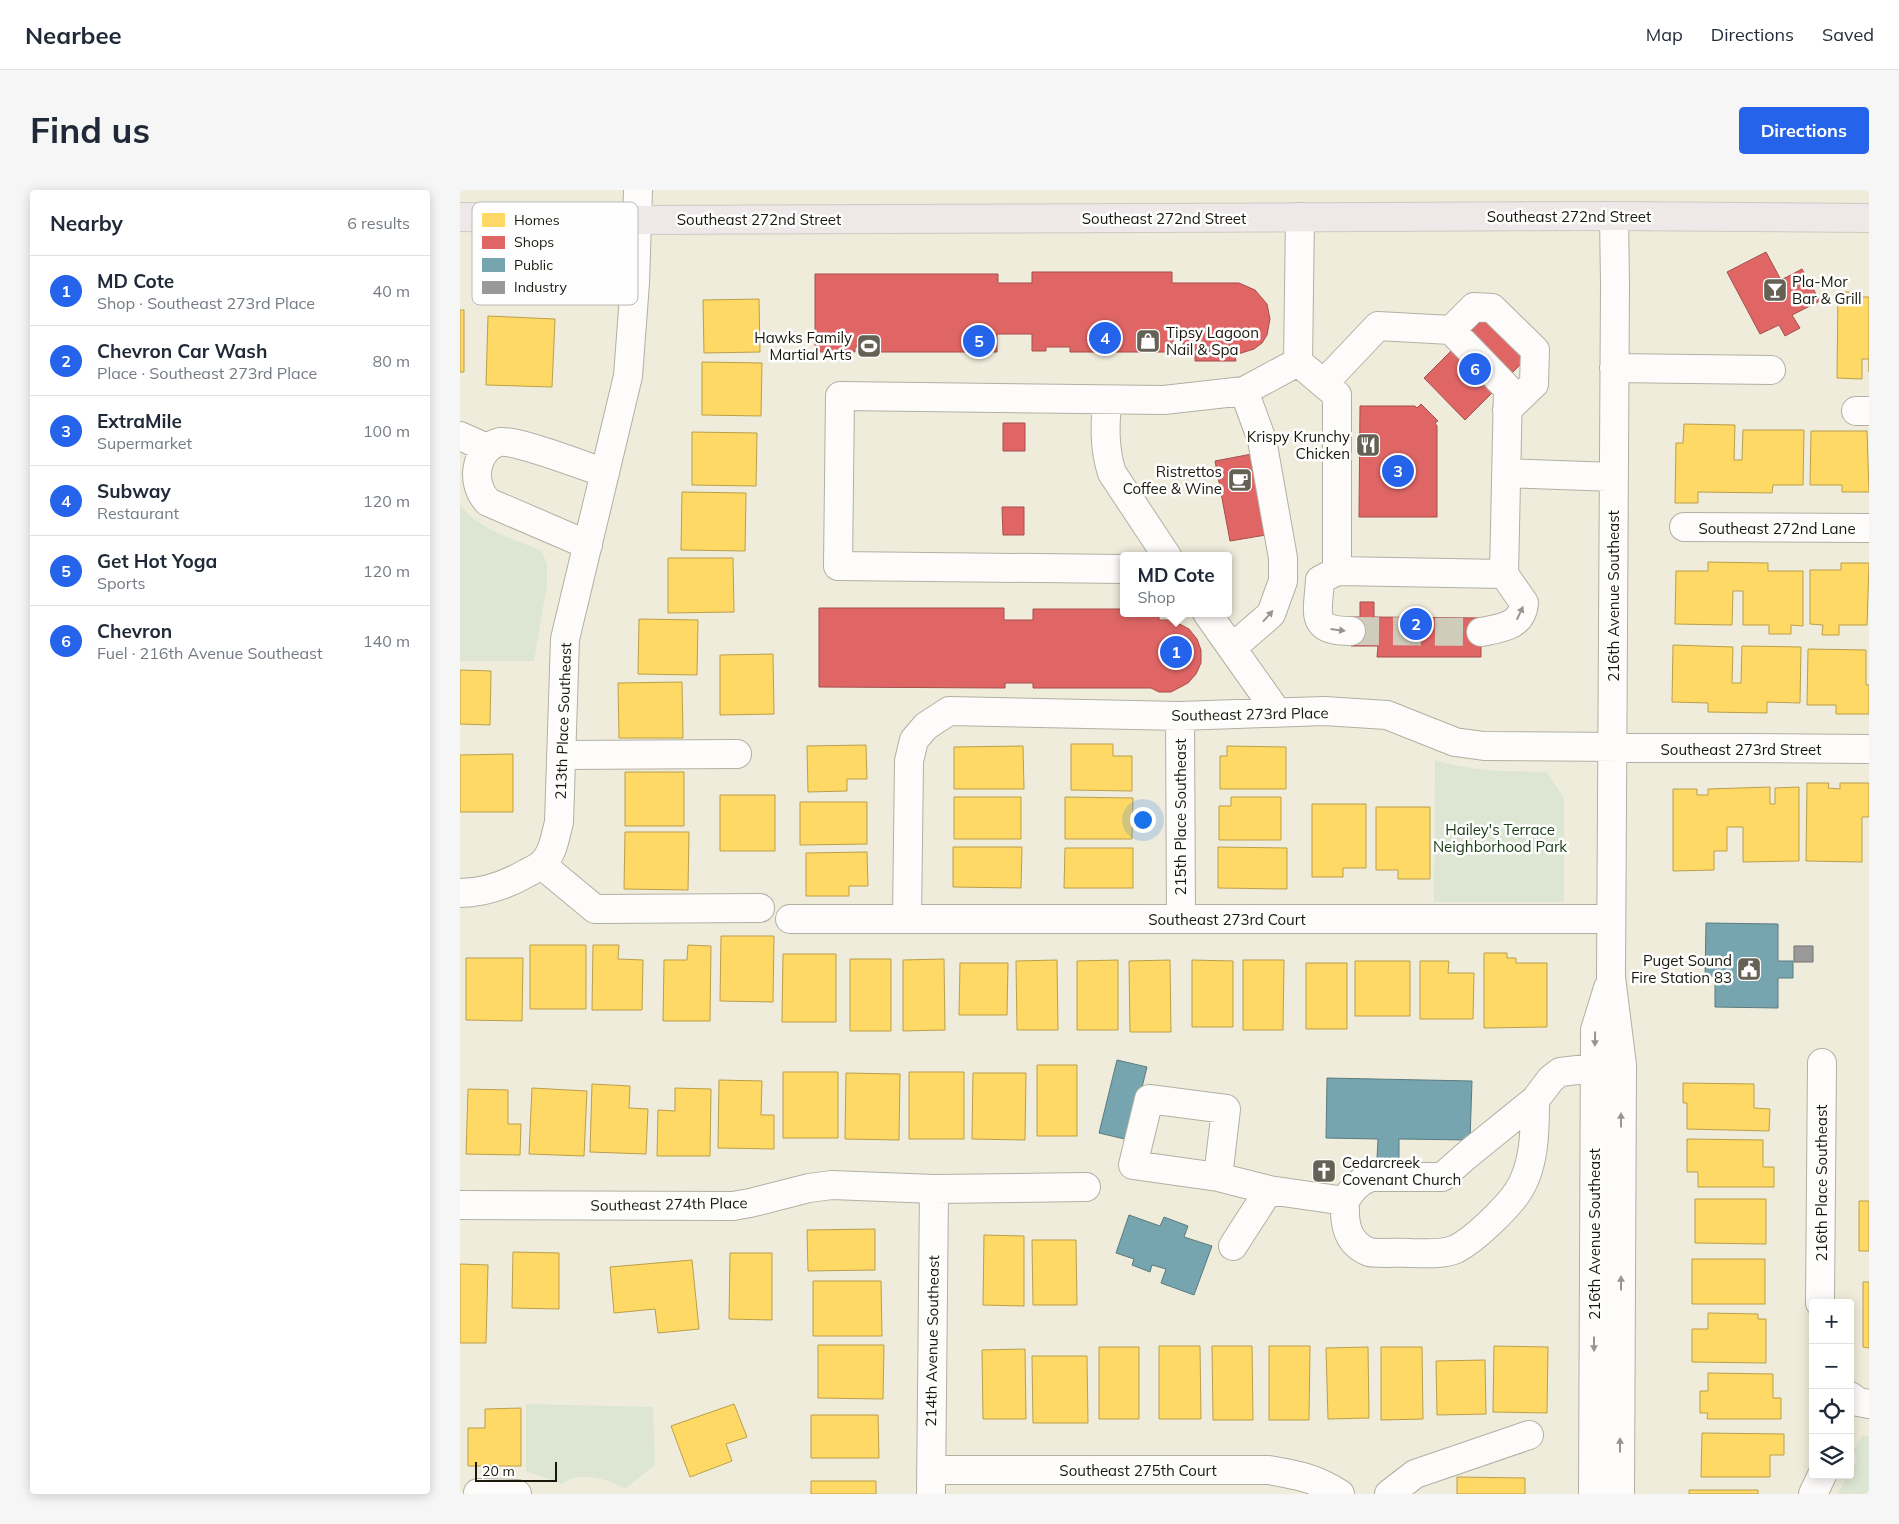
<!DOCTYPE html>
<meta charset="utf-8">
<style>
:root{--surface:#fff;--page:#f6f6f7;--text:#1f2937;--muted:#747a83;--line:#e0e1e3;--accent:#2563eb}
body{margin:0;font-family:Mulish,sans-serif;background:var(--page);color:var(--text)}
.controls{position:absolute;right:15px;bottom:15px;display:grid;overflow:hidden;border-radius:5px;box-shadow:0 2px 12px #0003}
.controls button{width:45px;height:45px;display:grid;place-items:center;padding:0;border:0;border-bottom:1px solid var(--line);background:var(--surface);color:var(--text);font:25px sans-serif}
.scale{position:absolute;left:15px;bottom:12px;width:82px;box-sizing:border-box;padding-left:5px;border:2px solid #1a180d;border-top:0;font-size:14px;line-height:18px;white-space:nowrap;color:#1a180d;-webkit-text-stroke:4px #fefefe;paint-order:stroke}
.you{position:absolute;left:682px;top:629px;width:18px;height:18px;margin:-12px;border:4px solid #fff;border-radius:50%;background:#1a73e8;box-shadow:0 0 0 8px #1a73e833}
.badge{display:grid;place-items:center;width:32px;height:32px;border-radius:50%;background:var(--accent);color:#fff;font-size:16px;font-weight:700}
.pin{position:absolute;translate:-50% -50%;border:2px solid #fff;box-shadow:0 1px 5px #0006}
.popup{position:absolute;left:660px;top:362px;width:112px;height:65px;box-sizing:border-box;display:grid;place-content:center;border-radius:5px;background:var(--surface);filter:drop-shadow(0 1px 4px #0005);font-size:16px;white-space:nowrap;color:var(--muted)}
.popup b{font-size:19px;color:var(--text)}
.popup::after{content:'';position:absolute;left:50%;top:100%;margin-left:-10px;border:10px solid transparent;border-top-color:var(--surface)}
.list{margin:0;padding:0;list-style:none}
h2{display:flex;justify-content:space-between;align-items:center;height:65px;margin:0;padding:0 20px;font-size:21px}
h2 small{font-size:16px;font-weight:400;color:var(--muted)}
.list li{display:grid;grid-template-columns:32px 1fr auto;gap:15px;align-items:center;box-sizing:border-box;height:70px;padding:0 20px;border-top:1px solid var(--line)}
.list b{display:block;font-size:19px;white-space:nowrap}
.list p{margin:0;font-size:16px;white-space:nowrap;color:var(--muted)}
.list em{font-size:16px;font-style:normal;color:var(--muted)}
.icon{flex:none;width:28px;height:28px;fill:none;stroke:currentColor;stroke-width:2;stroke-linecap:round;stroke-linejoin:round}
.map{position:relative;flex:none;width:1409px;height:1304px;overflow:hidden;border-radius:5px}
header{display:flex;align-items:center;gap:30px;box-sizing:border-box;height:70px;padding:0 25px;background:var(--surface);border-bottom:1px solid var(--line)}
header strong{font-size:24px}
nav{display:flex;gap:28px;margin-inline-start:auto;font-size:18px}
.intro{display:flex;align-items:center;justify-content:space-between;box-sizing:border-box;height:120px;padding:0 30px}
h1{margin:0;font-size:35px}
.button{padding:12px 22px;border-radius:5px;background:var(--accent);color:#fff;font-size:18px;font-weight:700}
main{display:flex;gap:30px;padding:0 30px}
aside{flex:1;background:var(--surface);border-radius:5px;box-shadow:0 2px 12px #0003}
.map>svg:first-child{display:block}
.green{fill:#dde6d2}
.homes{fill:#ffd966;stroke:#ba9f4b}
.shops{fill:#e06666;stroke:#a54f4b}
.public{fill:#76a5af;stroke:#5a7b7e}
.industry{fill:#999;stroke:#73726f}
.lines{fill:none;stroke-linecap:round;stroke-linejoin:round}
.minor-tunnel{stroke:#d0ccbc;stroke-width:28;stroke-dasharray:28 14;stroke-linecap:butt}
.minor-casing{stroke:#b2b0a3;stroke-width:30}
.major-casing{stroke:#cccac2;stroke-width:30}
.minor{stroke:#fdfcfa;stroke-width:28}
.major{stroke:#eee8e9;stroke-width:28}
.oneway{fill:#97958f}
.labels{text-anchor:middle;dominant-baseline:central;stroke-width:5;stroke-linejoin:round;paint-order:stroke}
.street-label{font-size:15px;fill:#1a180d;stroke:#fefefe}
.poi-label{font-size:15px;fill:#1a180d;stroke:#fefefe;text-anchor:end}
.park-label{font-size:15px;fill:#173b11;stroke:#fefefe}
.key{fill:#fefefe;stroke:#bab9b6;stroke-width:1}
.key-label{font-size:14px;fill:#1a180d}
</style>
<header>
<strong>Nearbee</strong>
<nav><a>Map</a><a>Directions</a><a>Saved</a></nav>
</header>
<div class="intro"><h1>Find us</h1><a class="button">Directions</a></div>
<main>
<aside>
<h2>Nearby<small>6 results</small></h2>
<ul class="list">
<li><span class="badge">1</span><div><b>MD Cote</b><p>Shop · Southeast 273rd Place</p></div><em>40 m</em></li>
<li><span class="badge">2</span><div><b>Chevron Car Wash</b><p>Place · Southeast 273rd Place</p></div><em>80 m</em></li>
<li><span class="badge">3</span><div><b>ExtraMile</b><p>Supermarket</p></div><em>100 m</em></li>
<li><span class="badge">4</span><div><b>Subway</b><p>Restaurant</p></div><em>120 m</em></li>
<li><span class="badge">5</span><div><b>Get Hot Yoga</b><p>Sports</p></div><em>120 m</em></li>
<li><span class="badge">6</span><div><b>Chevron</b><p>Fuel · 216th Avenue Southeast</p></div><em>140 m</em></li>
</ul>
</aside>
<div class="map">
<svg width="1409" height="1304" viewBox="0 0 1409 1304">
<rect width="100%" height="100%" fill="#f0ecdb"/>
<path class="green" d="M0,314c17,26 54,35 82,47l5,14v19l-13,77h-74z
M975,570c39,12 72,11 112,12l17,26v104h-130z
M66,1214l127,3 2,58 -30,24c-15,-10 -48,-19 -63,-5l-36,-13z
M1403,1245l6,1v58h-32l11,-19h2v-4l7,-11 -3,-11z"/>
<path class="homes" d="M1378,102h24v5h7v75v-13h-7v20l-25,-1z
M299,109l1,53 -56,1 -1,-53z
M0,120h4v62h-4z
M28,126l67,3 -3,68 -66,-2z
M242,172l60,1 -1,53 -59,-1z
M1224,234l51,1 -1,35h8l1,-30h61l-1,55h-30l-1,8 -74,-1v11h-23l1,-60h7z
M1351,241h56l2,61h-27v-7h-32z
M232,242l65,1 -1,53 -64,-1z
M222,302l64,1 -1,58 -64,-1z
M208,368h65l1,54 -66,1z
M1248,372l60,1v8h35v55l-12,-1v9h-22v-9h-26v-34h-10l-1,34 -57,-1 1,-53h32z
M1381,373h28l-2,62h-28v10h-17l1,-10 -13,-1v-54h31z
M179,429l59,1 -1,55 -59,-1z
M1213,455l60,2 -1,36h9l1,-37 59,1 -1,56 -33,-1v11l-59,-1v-9l-36,-1z
M1348,459l58,1v35h3v29h-33v-9h-29z
M313,464l1,60 -54,1v-60z
M0,480l31,1 -1,54 -30,-1z
M222,492l1,56h-64l-1,-55z
M611,554h42v12h19v35l-61,-1z
M406,555l1,34h-20v12l-39,1 -1,-46z
M563,556l1,43h-70v-42z
M767,556l59,1v42h-66v-33h7z
M53,564v58h-53v-57z
M165,582h59v54h-59z
M1347,593h22l-1,5 12,1v-6h29v34h-7v45l-56,-1z
M1310,597v17h5v-16l24,-1v74l-56,1v-35h-16v24h-13v19l-41,1v-82h24v6h11v-6z
M260,605h55v56h-55z
M494,607h67v42h-67z
M605,607l68,1 -1,41h-67z
M771,607h50v43h-62v-34h12z
M340,612h67v42l-67,1z
M852,614h54v64h-23v9h-31z
M916,617h54v72h-32v-9h-22z
M165,642h64l-1,58 -64,-1z
M493,657h69l-1,41 -68,-1z
M758,657l69,1v41l-69,-1z
M605,658h68v40h-69z
M407,662l1,34h-19v10h-43v-43z
M261,746h53l-1,66 -53,-1z
M70,755h56v64h-56z
M133,755h26l-1,14 25,1 -1,50h-50z
M228,755l23,1 -1,75h-47l1,-61h23z
M1024,763h23v5h9v5h31v64l-63,1z
M323,764h53v68h-54z
M6,768h57l-1,63 -56,-1z
M390,769h41v72h-41z
M484,769l1,71 -42,1v-71z
M597,770l1,70h-41l-1,-69z
M658,770v70h-41v-69z
M710,770l1,72h-41l-1,-71z
M732,770l41,1v66h-41z
M783,770h41l-1,70h-40z
M895,771h55v55h-55z
M960,771h29l-1,12h26l-1,46h-53z
M500,773h48l-1,52h-48z
M846,773h41v66h-41z
M577,875h40v71h-40z
M323,882h55v66h-55z
M449,882h55v67h-55z
M386,883l54,1 -1,66 -54,-1z
M513,883h53l-1,67 -53,-1z
M259,890l43,1 -1,34h13v34l-56,-1z
M1223,893l71,1v24l16,1 -1,22 -82,-2v-26h-4z
M132,894l38,2 -1,22 19,1 -2,45 -56,-2z
M72,898l55,3 -3,65 -55,-2z
M215,898l36,1 -1,67h-53l1,-46 17,1z
M8,899l40,1v34h13l-1,31 -54,-1z
M1227,949l76,1v27h11v20h-76v-15h-11z
M1235,1009h71v45l-71,-1z
M1399,1011h10v50h-10z
M415,1039v41l-67,1 -1,-41z
M524,1045l40,1v70l-41,-1z
M572,1050h44l1,65h-44z
M53,1062l46,1v56l-47,-1z
M270,1063h42v67l-43,-1z
M1232,1069h73v45h-73z
M232,1070l7,69 -41,4 -3,-24 -41,4 -4,-46z
M0,1074l28,1 -2,78h-26z
M353,1091h68l1,55h-69z
M1403,1092h6v66l-6,-1z
M1248,1123l50,1v5h8v44l-74,-1v-33h16z
M358,1155h66l-1,54 -65,-1z
M699,1156h41l1,73h-42z
M752,1156h40l1,74h-40z
M809,1156h41l-1,74h-40z
M1034,1156l54,1 -1,66 -54,-1z
M639,1157h40v72h-40z
M908,1157l1,71 -41,1 -2,-71z
M921,1157h41l1,72 -42,1z
M565,1159l1,70h-43l-1,-69z
M572,1166h55l1,67h-55z
M1025,1170l1,54 -49,1 -1,-54z
M1248,1183l65,1v24h8v21h-74l1,-6h-8v-22h8z
M274,1214l13,33 -21,7 6,17 -42,16 -19,-51z
M61,1218v58h-53v-38h17v-19z
M351,1225h67l1,43h-68z
M1242,1243l82,1v21h-14v22h-69z
M997,1287l68,1v16h-68z
M351,1291h65v13h-65z
M1229,1300h69v4h-69z"/>
<path class="shops" d="M1306,62l15,28 21,-11 18,32 -28,14 8,13 -15,8 -6,-11 -19,9 -33,-62z
M572,82h140v11h67l16,7 12,14 3,15 -3,16 -5,8 -8,6 -19,6 1,6h-41v-13h-12v-10h-10v14h-65v-6h-8v6h-30v-5h-24v4h-14v-17h-35v18h-117v-5h-25v5h-40v-78h183v9h34z
M1024,128l41,42 -60,60 -41,-42z
M961,214l17,17 -3,2 2,3v91h-78l1,-111h55l2,2z
M543,233h22v28h-22z
M797,263l15,81 -42,7 -15,-80z
M542,317h22v28h-21z
M900,412h14v15l107,1v39h-104l1,-11h-27v-29h9z
M359,418h185v12h29v-11h91v4h35v7h13l17,9 8,10 4,11v13l-5,11 -8,9 -17,9h-12l-8,-4h-118v-5h-28v5l-186,-1z"/>
<path class="public" d="M1246,733l72,1v37h15v17h-15v30l-63,-1v-31h-10z
M657,870l30,7 -18,73 -30,-7z
M867,888l145,3 -2,59 -71,-1v20l-22,-1 1,-19 -52,-1z
M669,1025l31,11 4,-9 24,9 -4,11 28,9 -18,49 -33,-12 5,-14 -14,-4 -2,7 -18,-7 2,-6 -18,-6z"/>
<path class="industry" d="M1334,756h19v16h-19z"/>
<g class="lines">
<path class="minor-tunnel" d="M891,441l130,1"/>
<defs>
<path id="minor" d="M1154,26l1,68 -4,693 11,88 -2,429
M991,140l23,-23 18,1 43,42 -1,34 -27,26
M838,172l39,33v176l167,3 4,-185 -57,-59 -73,-4 -54,57
M1154,178l157,2
M647,210c-2,26 -3,49 5,73l55,83
M1396,221h13
M0,246l27,12
M1046,283l108,4
M1224,337l185,1
M128,355l-100,-43c-9,-9 -13,-23 -10,-36 2,-11 11,-22 22,-24 18,-2 84,24 105,31
M664,379l-286,-3 2,-170 324,4 80,-9 54,-29 2,-145
M877,381l-17,9c-2,34 -11,51 31,51
M747,423l70,99
M1021,442c19,-4 41,-5 43,-29l-20,-29
M772,458l39,-34 12,-33v-23l-21,-118 -18,-49
M720,526l1,203
M101,565l176,-1
M82,675l53,44 165,-1
M0,703c24,0 46,-8 67,-20 4,-2 10,-5 14,-8 12,-10 14,-28 18,-43l6,-183 63,-263 7,-93 3,-93
M330,729h821
M447,729l2,-158 5,-21 12,-14 23,-15 231,5 144,-5 63,4 68,27 29,4 385,3
M689,909l77,10 -8,68 -85,-12z
M758,987l51,13 76,11c-1,21 1,42 24,51 7,2 33,0 42,1 14,0 32,2 45,-4 18,-9 50,-40 61,-56 18,-26 18,-63 18,-93
M885,1011c7,-12 13,-19 26,-24h71l25,-22 68,-55 16,-21 9,-7 35,-4
M0,1015l273,1 17,-3 59,-15 23,-3 102,4 152,-2
M773,1056l36,-56
M1360,1113l2,-240
M1390,1206l8,6 11,2
M471,1280h338c29,5 46,8 71,24
M18,1303l39,1
M471,1304l3,-305
M929,1304l26,-20 114,-39
M1133,1304l2,-464 13,-42
M1353,1304l9,-19"/>
<path id="major" d="M0,27l175,3 979,-4 255,2"/>
</defs>
<use href="#minor" class="minor-casing"/>
<use href="#major" class="major-casing"/>
<use href="#minor" class="minor"/>
<use href="#major" class="major"/>
</g>
<defs><path id="oneway-solid" d="M-6-.8H1V-3.2L6.5 0L1 3.2V.8H-6Z" transform="scale(1.25)"/></defs>
<g class="oneway">
<use href="#oneway-solid" transform="translate(1060 423) rotate(-65)"/>
<use href="#oneway-solid" transform="translate(808 426) rotate(-48)"/>
<use href="#oneway-solid" transform="translate(878 440) rotate(7)"/>
<use href="#oneway-solid" transform="translate(1135 849) rotate(91)"/>
<use href="#oneway-solid" transform="translate(1161 930) rotate(-90)"/>
<use href="#oneway-solid" transform="translate(1161 1093) rotate(-90)"/>
<use href="#oneway-solid" transform="translate(1134 1154) rotate(90)"/>
<use href="#oneway-solid" transform="translate(1160 1255) rotate(-90)"/>
</g>
<defs>
<symbol id="bar-square" viewBox="-11 -11 22 22"><rect x="-9" y="-9" width="18" height="18" rx="4" fill="#656255" stroke="#fefefe"/><path d="M-6-5H6L.8 .8V4.5H3.5V6h-7V4.5H-.8V.8Z" fill="#fff"/></symbol>
<symbol id="shop-square" viewBox="-11 -11 22 22"><rect x="-9" y="-9" width="18" height="18" rx="4" fill="#656255" stroke="#fefefe"/><path d="M-5-2.5h2.3a2.7 3.5 0 0 1 5.4 0H5L5.5 6h-11ZM-1.5-2.5h3a1.5 2.3 0 0 0-3 0Z" fill="#fff"/></symbol>
<symbol id="stadium-square" viewBox="-11 -11 22 22"><rect x="-9" y="-9" width="18" height="18" rx="4" fill="#656255" stroke="#fefefe"/><path d="M0-5a6.5 5 0 1 0 0 10a6.5 5 0 1 0 0-10ZM-3.5-1.8h7v3.6h-7Z" fill="#fff"/></symbol>
<symbol id="restaurant-square" viewBox="-11 -11 22 22"><rect x="-9" y="-9" width="18" height="18" rx="4" fill="#656255" stroke="#fefefe"/><path d="M-5-6h1v4h1v-4h1v4h1v-4h1v5L-1.5 .5V6h-2V.5L-5-1ZM5-6V6H3V1.5H1.5Q1.5-4 5-6Z" fill="#fff"/></symbol>
<symbol id="cafe-square" viewBox="-11 -11 22 22"><rect x="-9" y="-9" width="18" height="18" rx="4" fill="#656255" stroke="#fefefe"/><path d="M-5.5-4.5H6V0H3Q3 3.5 0 3.5H-2.5Q-5.5 3.5-5.5 0ZM3-3.2v2h1.7v-2ZM-6 4.5H4V6H-6Z" fill="#fff"/></symbol>
<symbol id="civic-square" viewBox="-11 -11 22 22"><rect x="-9" y="-9" width="18" height="18" rx="4" fill="#656255" stroke="#fefefe"/><path d="M-.6-6.5H3V-4.5H.6V-3L4-1V1h2V6H-6V1h2V-1L-.6-3ZM-1.2 2.5V6h2.4V2.5Z" fill="#fff"/></symbol>
<symbol id="church-square" viewBox="-11 -11 22 22"><rect x="-9" y="-9" width="18" height="18" rx="4" fill="#656255" stroke="#fefefe"/><path d="M-1.2-6h2.4v3.5h3.3v2.4h-3.3V6h-2.4V-.1h-3.3v-2.4h3.3Z" fill="#fff"/></symbol>
</defs>
<g fill-rule="evenodd">
<use href="#bar-square" x="1301" y="86" width="28" height="28"/>
<use href="#shop-square" x="674" y="137" width="28" height="28"/>
<use href="#stadium-square" x="395" y="142" width="28" height="28"/>
<use href="#restaurant-square" x="894" y="241" width="28" height="28"/>
<use href="#cafe-square" x="766" y="276" width="28" height="28"/>
<use href="#civic-square" x="1275" y="765" width="28" height="28"/>
<use href="#church-square" x="850" y="967" width="28" height="28"/>
</g>
<g class="labels">
<g class="street-label">
<text x="1109" y="26">Southeast 272nd Street</text>
<text x="704" y="28">Southeast 272nd Street</text>
<text x="299" y="29">Southeast 272nd Street</text>
<text x="1317" y="338">Southeast 272nd Lane</text>
<text transform="translate(1153 406) rotate(-90)">216th Avenue Southeast</text>
<text transform="translate(790 524) rotate(-1)">Southeast 273rd Place</text>
<text transform="translate(103 531) rotate(-88)">213th Place Southeast</text>
<text x="1281" y="559">Southeast 273rd Street</text>
<text transform="translate(720 627) rotate(-90)">215th Place Southeast</text>
<text x="767" y="729">Southeast 273rd Court</text>
<text transform="translate(1361 993) rotate(-90)">216th Place Southeast</text>
<text transform="translate(209 1014) rotate(-1)">Southeast 274th Place</text>
<text transform="translate(1134 1044) rotate(-90)">216th Avenue Southeast</text>
<text transform="translate(472 1151) rotate(-89)">214th Avenue Southeast</text>
<text x="678" y="1280">Southeast 275th Court</text>
</g>
<g class="poi-label">
<text x="1332" y="91" text-anchor="start">Pla-Mor<tspan x="1332" dy="17">Bar &amp; Grill</tspan></text>
<text x="706" y="142" text-anchor="start">Tipsy Lagoon<tspan x="706" dy="17">Nail &amp; Spa</tspan></text>
<text x="392" y="147">Hawks Family<tspan x="392" dy="17">Martial Arts</tspan></text>
<text x="890" y="246">Krispy Krunchy<tspan x="890" dy="17">Chicken</tspan></text>
<text x="762" y="281">Ristrettos<tspan x="762" dy="17">Coffee &amp; Wine</tspan></text>
<text x="1272" y="770">Puget Sound<tspan x="1272" dy="17">Fire Station 83</tspan></text>
<text x="882" y="972" text-anchor="start">Cedarcreek<tspan x="882" dy="17">Covenant Church</tspan></text>
</g>
<g class="park-label">
<text x="1040" y="639">Hailey's Terrace<tspan x="1040" dy="17">Neighborhood Park</tspan></text>
</g>
</g>
<rect x="12" y="12" width="166" height="103" rx="8" class="key"/>
<rect x="22" y="23" width="23" height="14" fill="#ffd966"/>
<rect x="22" y="46" width="23" height="13" fill="#e06666"/>
<rect x="22" y="68" width="23" height="14" fill="#76a5af"/>
<rect x="22" y="91" width="23" height="13" fill="#999"/>
<g class="key-label">
<text x="54" y="35">Homes</text>
<text x="54" y="57">Shops</text>
<text x="54" y="80">Public</text>
<text x="54" y="102">Industry</text>
</g>
</svg>
<div class="controls">
<button>+</button>
<button>−</button>
<button><svg class="icon" aria-label="locate" viewBox="0 0 24 24"><circle cx="12" cy="12" r="6"/><path d="M12 2v4M12 18v4M2 12h4M18 12h4"/></svg></button>
<button><svg class="icon" aria-label="layers" viewBox="0 0 24 24"><path d="M12 4l9 5-9 5-9-5zM3 14l9 5 9-5"/></svg></button>
</div>
<div class="scale">20 m</div>
<div class="you"></div>
<div class="pin badge" style="left:716px;top:462px">1</div>
<div class="popup"><b>MD Cote</b>Shop</div>
<div class="pin badge" style="left:956px;top:434px">2</div>
<div class="pin badge" style="left:938px;top:281px">3</div>
<div class="pin badge" style="left:645px;top:148px">4</div>
<div class="pin badge" style="left:519px;top:151px">5</div>
<div class="pin badge" style="left:1015px;top:179px">6</div>
</div>
</main>
